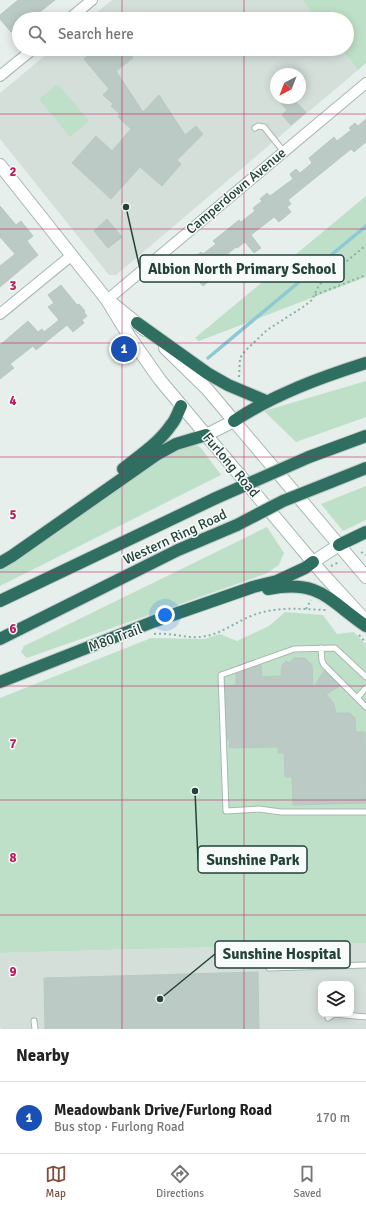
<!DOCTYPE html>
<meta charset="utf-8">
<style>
:root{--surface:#fff;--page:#f6f6f6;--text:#222;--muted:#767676;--line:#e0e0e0;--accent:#804e3d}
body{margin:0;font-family:Signika,sans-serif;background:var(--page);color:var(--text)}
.controls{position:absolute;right:12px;bottom:12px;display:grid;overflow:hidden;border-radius:8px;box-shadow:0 2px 10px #0003}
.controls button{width:36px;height:36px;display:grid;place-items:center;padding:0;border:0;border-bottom:1px solid var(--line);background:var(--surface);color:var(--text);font:20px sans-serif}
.compass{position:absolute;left:270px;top:68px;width:36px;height:36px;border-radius:50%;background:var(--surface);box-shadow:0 2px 10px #0003;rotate:222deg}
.you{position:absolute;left:165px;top:615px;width:14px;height:14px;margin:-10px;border:3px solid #fff;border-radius:50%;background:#1a73e8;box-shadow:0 0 0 6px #1a73e833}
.badge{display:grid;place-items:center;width:26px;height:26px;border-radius:50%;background:var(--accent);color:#fff;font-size:13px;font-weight:700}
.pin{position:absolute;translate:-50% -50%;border:2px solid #fff;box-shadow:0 1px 4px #0006}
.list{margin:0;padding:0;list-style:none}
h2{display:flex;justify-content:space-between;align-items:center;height:52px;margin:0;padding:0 16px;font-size:17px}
h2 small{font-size:13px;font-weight:400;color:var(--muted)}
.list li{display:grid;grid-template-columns:26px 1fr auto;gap:12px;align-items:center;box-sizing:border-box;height:72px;padding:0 16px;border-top:1px solid var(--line)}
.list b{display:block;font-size:15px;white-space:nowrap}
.list p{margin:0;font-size:13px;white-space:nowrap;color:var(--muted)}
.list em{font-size:13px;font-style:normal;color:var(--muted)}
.icon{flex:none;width:22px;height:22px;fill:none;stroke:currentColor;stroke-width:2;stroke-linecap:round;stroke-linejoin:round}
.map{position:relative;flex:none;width:366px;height:1029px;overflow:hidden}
.search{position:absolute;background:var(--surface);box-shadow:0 2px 10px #0003;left:12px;right:12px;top:12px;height:44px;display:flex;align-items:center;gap:10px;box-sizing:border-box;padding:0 14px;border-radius:22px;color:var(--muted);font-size:15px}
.sheet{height:124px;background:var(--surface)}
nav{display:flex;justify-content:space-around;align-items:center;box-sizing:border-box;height:56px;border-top:1px solid var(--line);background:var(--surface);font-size:11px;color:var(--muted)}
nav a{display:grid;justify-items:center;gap:2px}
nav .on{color:var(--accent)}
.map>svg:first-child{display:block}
.built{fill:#d4dfda;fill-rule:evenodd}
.green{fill:#bfe0c8}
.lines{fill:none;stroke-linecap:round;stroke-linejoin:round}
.stream{stroke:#8ec9d4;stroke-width:3.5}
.building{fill:#bbcac4;stroke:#b8c9c2}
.service-casing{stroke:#a8b8b2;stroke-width:7}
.minor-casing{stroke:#a8b8b2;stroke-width:12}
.tertiary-casing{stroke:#a8b8b2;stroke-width:14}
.secondary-casing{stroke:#a4bbb3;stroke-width:14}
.motorway-casing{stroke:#c2cac8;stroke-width:14}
.path{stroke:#86b3a5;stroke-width:2;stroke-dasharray:2 3;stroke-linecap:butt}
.service{stroke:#fff;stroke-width:5}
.minor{stroke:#fff;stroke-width:10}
.tertiary{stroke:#fff;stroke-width:12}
.secondary{stroke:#fff;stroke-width:12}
.motorway{stroke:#2f6f62;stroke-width:12}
.motorway-bridge-casing{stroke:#c2cac8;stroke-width:14;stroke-linecap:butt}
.motorway-bridge{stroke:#2f6f62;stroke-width:12}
.grid{fill:none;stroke:#c2185b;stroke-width:1;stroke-opacity:0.55}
.labels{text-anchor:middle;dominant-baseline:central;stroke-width:3;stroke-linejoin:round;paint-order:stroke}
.street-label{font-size:14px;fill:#24423a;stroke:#f7fbf9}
.grid-label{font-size:13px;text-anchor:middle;font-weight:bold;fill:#c2185b;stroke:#f7fbf9;stroke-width:3;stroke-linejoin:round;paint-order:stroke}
.leader{fill:none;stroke:#24423a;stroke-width:1.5}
.callout-dot{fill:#24423a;stroke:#f7fbf9;stroke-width:1.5}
.callout{fill:#f7fbf9;stroke:#24423a;stroke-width:1.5}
.callout-label{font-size:15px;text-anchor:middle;font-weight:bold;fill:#24423a}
</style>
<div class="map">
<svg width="366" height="1029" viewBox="0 0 366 1029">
<rect width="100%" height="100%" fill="#e6efeb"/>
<path class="built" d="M112,0h190l15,19h-228z
M53,49h288l17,21 -242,205h-7l-109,-136v-46zM276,74h24v24h-24z
M366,943v86h-365l-1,-2v-74zM321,984h30v30h-30z"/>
<path class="green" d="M302,0h64v63l-8,7 -17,-21h6v-30h-30z
M58,84l31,37 -19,16 -31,-38z
M366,196v81l-167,64 -4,-3z
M366,381v36l-70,25 -32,-31z
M195,444l6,4 20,27 -221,111v-17l159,-108 22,-12z
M366,486v34l-23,11 -22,-27z
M267,527l17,26 -5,12 -14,9 -238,84 -6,-6 3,-6z
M285,612l38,3 14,19 17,-2 12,13v298l-366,10v-255l151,-60 53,1 16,-5 17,7 32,-15z"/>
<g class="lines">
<path class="stream" d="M208,358l158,-132"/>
</g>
<path class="building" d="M18,0h37l-24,19h-12v7l-8,6 -11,-13v-4z
M97,49h29l7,9 -17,13 27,41 16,-17 26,40 11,-9 7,8 -26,26 4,4 -19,22 -22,-19 -29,32 -39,-36 24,-27 16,15 19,-22 -13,-12 2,-3 -9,-8 2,-2 -10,-9 6,-6 -25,-30z
M276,98h14l4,6 2,-2 10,10 -15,13 -9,-10 5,-5z
M366,119v23l-12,10 -3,-3 -63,51 3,4 -4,3 4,5 -12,10 -5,-5 -23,18 10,13 -7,5 -9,-11 -8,6 -1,-1 -23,19 6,7 -16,13 -9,-10 5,-4 -6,-8 4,-4 -2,-3 6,-5 2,2 13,-10 -3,-3 26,-21 2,2 14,-11 -2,-3 9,-7 -2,-2 7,-6 3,3 23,-17 -3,-5 6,-5 4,4 12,-10 -3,-5 25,-21 3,4 14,-11 -2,-2 6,-5 3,3z
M0,206l16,19 5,-4 12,15 -6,5 11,14 -38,32v-21l15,-12 -15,-17z
M107,219l15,18 -14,11 -14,-17z
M61,285l16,20 2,-1 6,7 -1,1 3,4 -5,4 2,3 -11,9 -6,-7 -31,25 -3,-4 -23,18 4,4 -14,11v-34l28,-24 10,11 4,-3 2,3 15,-12 -11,-13 6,-4 -6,-8z
M294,658h11l7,7 1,23 11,-17 16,15 -14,8 8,10 2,9h14l5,5 1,14h9l1,71 -73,2 -1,-28h-7l-1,-24h-6v-6l-48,1 -1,-9h-2l-2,-53 11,-1v-11l25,-9 1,12 19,-1 1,-11 4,-4 3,2z
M258,972l1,57h-214l-1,-51z"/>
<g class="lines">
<defs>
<path id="service" d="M255,128l3,-2 6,1 20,25
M321,648l1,13 2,4 42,42
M366,677l-31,-29 -41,1 -73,26 5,136 33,-2 22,3h85
M357,698l9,-10
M269,968l97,-3
M328,1018l6,-4 32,3
M34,1021l1,8"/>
<path id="minor" d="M69,19l23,-19
M0,76l33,-27
M107,300l259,-217
M0,314l72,-59"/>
<path id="tertiary" d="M0,165l107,135 22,36 31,44 46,55
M113,304l32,26
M165,348l42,41 27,32"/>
<path id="secondary" d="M313,562l26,-17
M366,577l-132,-156 -28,14 116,138 44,48"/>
<path id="motorway" d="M137,323l70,50 21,12 38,16
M234,421c41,-27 85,-43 132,-58
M309,457l57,-21
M123,469c17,-14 36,-26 48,-44 5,-5 7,-13 10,-19
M331,482l35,-14
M339,545l27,-13
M0,563l12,-7 144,-101 20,-11 30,-9
M268,589c52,-10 60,11 98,37
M0,601l216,-103
M0,639l178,-89 59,-25
M0,682l155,-61 98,-34 24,-6 28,-13 8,-6"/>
</defs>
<use href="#service" class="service-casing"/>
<use href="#minor" class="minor-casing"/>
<use href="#tertiary" class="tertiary-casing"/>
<use href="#secondary" class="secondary-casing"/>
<use href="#motorway" class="motorway-casing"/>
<path class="path" d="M315,295l51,-20
M239,377l1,-19 5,-7 22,-21 36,-23 9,-7 5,-11 4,-6 45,-38
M361,552l5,3
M331,566l8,-4
M306,609l5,-9
M154,634c18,-2 35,6 52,2 16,-3 30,-14 45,-20 24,-10 50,-7 75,-6
M359,635l7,8"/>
<use href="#service" class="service"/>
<use href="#minor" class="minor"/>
<use href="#tertiary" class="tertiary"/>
<use href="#secondary" class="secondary"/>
<use href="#motorway" class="motorway"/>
<defs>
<path id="motorway-bridge" d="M216,498l93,-41
M237,525l46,-24 48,-19"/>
</defs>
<use href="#motorway-bridge" class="motorway-bridge-casing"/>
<use href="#motorway-bridge" class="motorway-bridge"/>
</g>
<path class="grid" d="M122,0v19M244,0v19M122,49v980M244,49v980M0,114h366M0,229h366M0,343h366M0,457h366M0,572h366M0,686h366M0,800h366M0,915h366"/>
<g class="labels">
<g class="street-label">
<text transform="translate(236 191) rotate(-40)">Camperdown Avenue</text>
<text transform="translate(231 465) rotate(50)">Furlong Road</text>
<text transform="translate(175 537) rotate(-25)">Western Ring Road</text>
<text transform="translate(115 638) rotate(-20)">M80 Trail</text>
</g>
</g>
<g class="grid-label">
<text x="13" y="176">2</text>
<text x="13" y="290">3</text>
<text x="13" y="405">4</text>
<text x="13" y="519">5</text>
<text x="13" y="633">6</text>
<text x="13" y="748">7</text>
<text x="13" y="862">8</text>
<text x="13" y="976">9</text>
</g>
<path class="leader" d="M126 207L140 269M195 791L198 860M160 999L215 954"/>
<g class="callout-dot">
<circle cx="126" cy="207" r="4"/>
<circle cx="195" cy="791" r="4"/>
<circle cx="160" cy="999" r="4"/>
</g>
<g class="callout">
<rect x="140" y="255" width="204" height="27" rx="4"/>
<rect x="198" y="846" width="109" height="27" rx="4"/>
<rect x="215" y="941" width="135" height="27" rx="4"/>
</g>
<g class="callout-label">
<text x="242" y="274">Albion North Primary School</text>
<text x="253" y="865">Sunshine Park</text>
<text x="282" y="959">Sunshine Hospital</text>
</g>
</svg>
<div class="controls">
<button><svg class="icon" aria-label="layers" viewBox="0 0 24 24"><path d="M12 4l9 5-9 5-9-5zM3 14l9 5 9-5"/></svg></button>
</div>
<svg class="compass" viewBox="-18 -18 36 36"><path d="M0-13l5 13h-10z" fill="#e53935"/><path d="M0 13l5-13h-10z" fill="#767676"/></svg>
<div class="you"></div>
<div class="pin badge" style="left:124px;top:349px;background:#1a4fb4">1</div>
<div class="search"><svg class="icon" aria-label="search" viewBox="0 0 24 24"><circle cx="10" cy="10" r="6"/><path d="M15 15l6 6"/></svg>Search here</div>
</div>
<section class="sheet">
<h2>Nearby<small></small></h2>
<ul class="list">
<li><span class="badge" style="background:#1a4fb4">1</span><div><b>Meadowbank Drive/Furlong Road</b><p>Bus stop · Furlong Road</p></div><em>170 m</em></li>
</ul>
</section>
<nav>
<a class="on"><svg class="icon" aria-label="map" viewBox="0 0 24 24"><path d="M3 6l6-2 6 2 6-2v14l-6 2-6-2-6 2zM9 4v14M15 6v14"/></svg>Map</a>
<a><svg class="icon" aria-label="directions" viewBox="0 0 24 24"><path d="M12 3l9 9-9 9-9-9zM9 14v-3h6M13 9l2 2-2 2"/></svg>Directions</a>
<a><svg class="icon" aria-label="saved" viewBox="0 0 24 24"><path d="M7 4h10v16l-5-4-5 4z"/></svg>Saved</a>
</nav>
